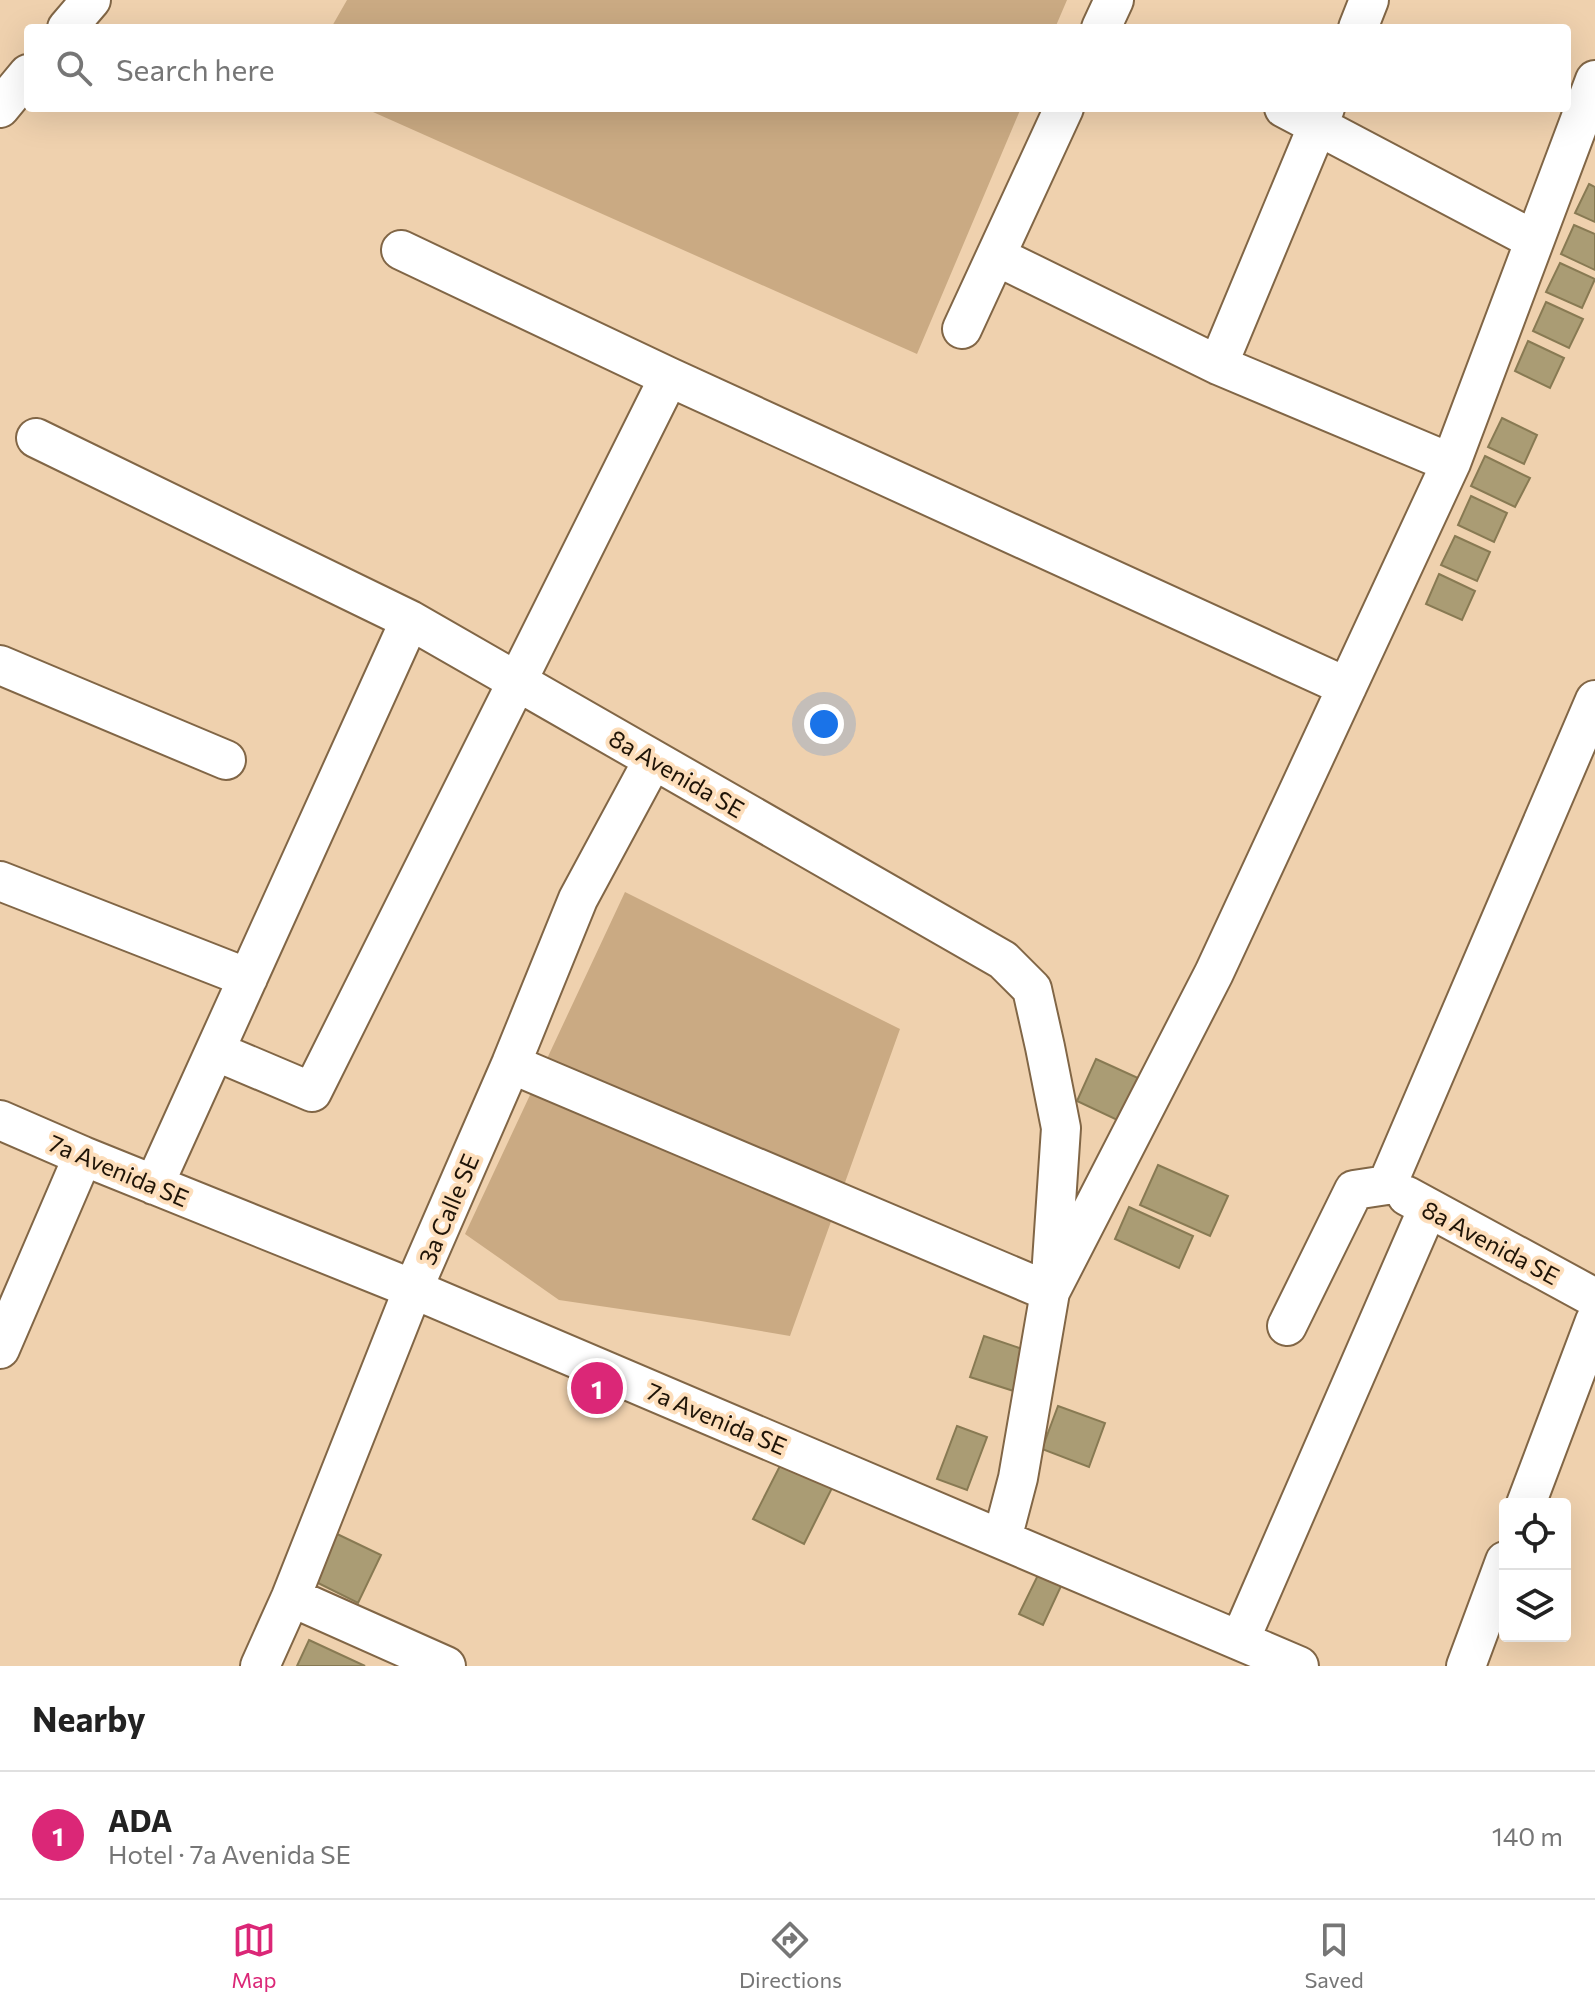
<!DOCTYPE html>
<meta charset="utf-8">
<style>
:root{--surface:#fff;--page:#f6f6f6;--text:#222;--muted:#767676;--line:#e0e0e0;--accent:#db2777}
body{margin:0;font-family:Commissioner,sans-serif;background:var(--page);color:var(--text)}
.controls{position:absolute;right:24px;bottom:24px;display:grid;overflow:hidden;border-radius:8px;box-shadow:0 8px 32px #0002}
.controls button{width:72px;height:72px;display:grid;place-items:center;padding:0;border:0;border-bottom:2px solid var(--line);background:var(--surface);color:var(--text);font:40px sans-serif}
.you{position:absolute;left:824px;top:724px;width:28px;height:28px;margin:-20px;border:6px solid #fff;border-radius:50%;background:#1a73e8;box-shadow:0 0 0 12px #1a73e833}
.badge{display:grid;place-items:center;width:52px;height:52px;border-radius:50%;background:var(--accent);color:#fff;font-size:26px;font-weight:700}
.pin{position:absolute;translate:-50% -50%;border:4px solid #fff;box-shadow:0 2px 8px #0006}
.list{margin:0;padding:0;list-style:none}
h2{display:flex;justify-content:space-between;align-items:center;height:104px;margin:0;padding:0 32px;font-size:34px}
h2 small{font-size:26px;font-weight:400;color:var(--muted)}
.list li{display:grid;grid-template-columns:52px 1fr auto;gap:24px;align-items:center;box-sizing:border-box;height:128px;padding:0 32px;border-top:2px solid var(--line)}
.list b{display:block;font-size:30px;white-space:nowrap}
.list p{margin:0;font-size:26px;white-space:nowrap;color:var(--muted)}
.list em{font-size:26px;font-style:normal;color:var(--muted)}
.icon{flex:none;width:44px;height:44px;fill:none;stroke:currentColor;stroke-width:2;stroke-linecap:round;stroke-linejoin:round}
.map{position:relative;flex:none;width:1595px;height:1666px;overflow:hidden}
.search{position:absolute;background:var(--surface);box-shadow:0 8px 32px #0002;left:24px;right:24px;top:24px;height:88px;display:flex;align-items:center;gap:20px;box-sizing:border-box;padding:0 28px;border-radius:8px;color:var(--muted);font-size:30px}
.sheet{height:232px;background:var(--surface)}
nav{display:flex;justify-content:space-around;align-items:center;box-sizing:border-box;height:112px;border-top:2px solid var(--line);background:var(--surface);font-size:22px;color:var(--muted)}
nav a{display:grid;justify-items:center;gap:4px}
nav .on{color:var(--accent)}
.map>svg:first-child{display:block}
.green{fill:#caaa83}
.building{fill:#aa9c74;stroke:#887a53;stroke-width:2}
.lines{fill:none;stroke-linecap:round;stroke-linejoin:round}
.street-casing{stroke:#816646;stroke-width:42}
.street{stroke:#fff;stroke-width:38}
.labels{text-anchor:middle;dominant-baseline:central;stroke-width:8;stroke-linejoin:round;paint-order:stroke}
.street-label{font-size:24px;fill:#1f1407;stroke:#fddebb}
</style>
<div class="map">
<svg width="1595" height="1666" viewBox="0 0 1595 1666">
<rect width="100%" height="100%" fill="#efd1ae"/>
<path class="green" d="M347,0h720l-12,28h-724z
M364,108h657l-104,246z
M625,892l275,137 -110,307 -95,-16 -136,-20 -94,-66z"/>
<path class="building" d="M1589,184l6,3v35l-20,-9z
M1574,225l21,9v36l-34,-16z
M1560,263l35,16 -13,29 -36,-16z
M1546,302l37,17 -14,29 -36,-17z
M1528,341l36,17 -14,30 -35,-17z
M1502,418l35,17 -13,29 -36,-17z
M1485,456l45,22 -15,29 -44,-21z
M1471,496l36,17 -13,29 -36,-17z
M1455,536l35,16 -13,29 -36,-16z
M1439,574l36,17 -13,29 -36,-16z
M1096,1059l53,24 -19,43 -53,-25z
M1158,1165l70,31 -18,40 -70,-31z
M1129,1207l64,29 -14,32 -64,-29z
M984,1336l53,18 -14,40 -53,-17z
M1058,1406l47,17 -16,44 -47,-18z
M957,1426l30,11 -20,53 -30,-11z
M785,1456l50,26 -31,62 -51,-25z
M335,1533l46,22 -23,48 -46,-23z
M1039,1573l23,11 -19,41 -24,-11z
M309,1640l56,26h-68z"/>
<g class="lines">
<defs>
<path id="street" d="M67,28l24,-28
M1101,28l13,-28
M1358,28l11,-28
M0,108l28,-34
M1284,108l250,132
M401,250l268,127 678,310
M996,256l222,109 233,98
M962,329l102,-221
M1218,365l107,-257
M36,438l374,182 593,340 29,29 13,58 16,81 -10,149
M0,665l226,95
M0,881l248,97
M215,1051l97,41 357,-715
M511,1064l539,228
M0,1120l83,36 330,133 886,377
M154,1185l256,-565
M1387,1185l208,-485
M1407,1196l188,102
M1287,1326l67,-136 33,-5
M0,1349l83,-193
M1526,1504l69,-183
M1002,1539l16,-61 32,-186 164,-319 237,-510 144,-383
M291,1597l155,69
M1240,1640l188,-432
M260,1666l31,-69 122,-308 98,-225 67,-165 75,-139
M1466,1666l39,-105"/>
</defs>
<use href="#street" class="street-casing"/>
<use href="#street" class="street"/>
</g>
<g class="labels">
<g class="street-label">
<text transform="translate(677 773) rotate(30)">8a Avenida SE</text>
<text transform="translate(119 1170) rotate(23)">7a Avenida SE</text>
<text transform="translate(448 1209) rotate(-67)">3a Calle SE</text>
<text transform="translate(1491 1242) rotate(28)">8a Avenida SE</text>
<text transform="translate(717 1418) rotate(23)">7a Avenida SE</text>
</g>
</g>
</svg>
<div class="controls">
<button><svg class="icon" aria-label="locate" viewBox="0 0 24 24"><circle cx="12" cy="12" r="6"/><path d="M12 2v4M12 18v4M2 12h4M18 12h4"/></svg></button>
<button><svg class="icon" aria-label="layers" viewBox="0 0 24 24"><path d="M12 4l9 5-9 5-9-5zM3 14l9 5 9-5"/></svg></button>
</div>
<div class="you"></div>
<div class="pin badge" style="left:597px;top:1388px">1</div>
<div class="search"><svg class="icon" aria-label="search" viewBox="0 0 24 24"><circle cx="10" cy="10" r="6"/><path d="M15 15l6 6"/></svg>Search here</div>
</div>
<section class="sheet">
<h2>Nearby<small></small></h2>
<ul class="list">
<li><span class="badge">1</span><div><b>ADA</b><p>Hotel · 7a Avenida SE</p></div><em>140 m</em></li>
</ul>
</section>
<nav>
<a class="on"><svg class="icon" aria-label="map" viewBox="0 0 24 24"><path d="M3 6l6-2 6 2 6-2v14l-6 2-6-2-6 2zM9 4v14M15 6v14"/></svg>Map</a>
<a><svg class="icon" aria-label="directions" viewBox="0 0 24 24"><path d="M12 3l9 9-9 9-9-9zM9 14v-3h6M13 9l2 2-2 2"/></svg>Directions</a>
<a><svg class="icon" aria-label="saved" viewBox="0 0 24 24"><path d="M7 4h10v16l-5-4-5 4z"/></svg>Saved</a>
</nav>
